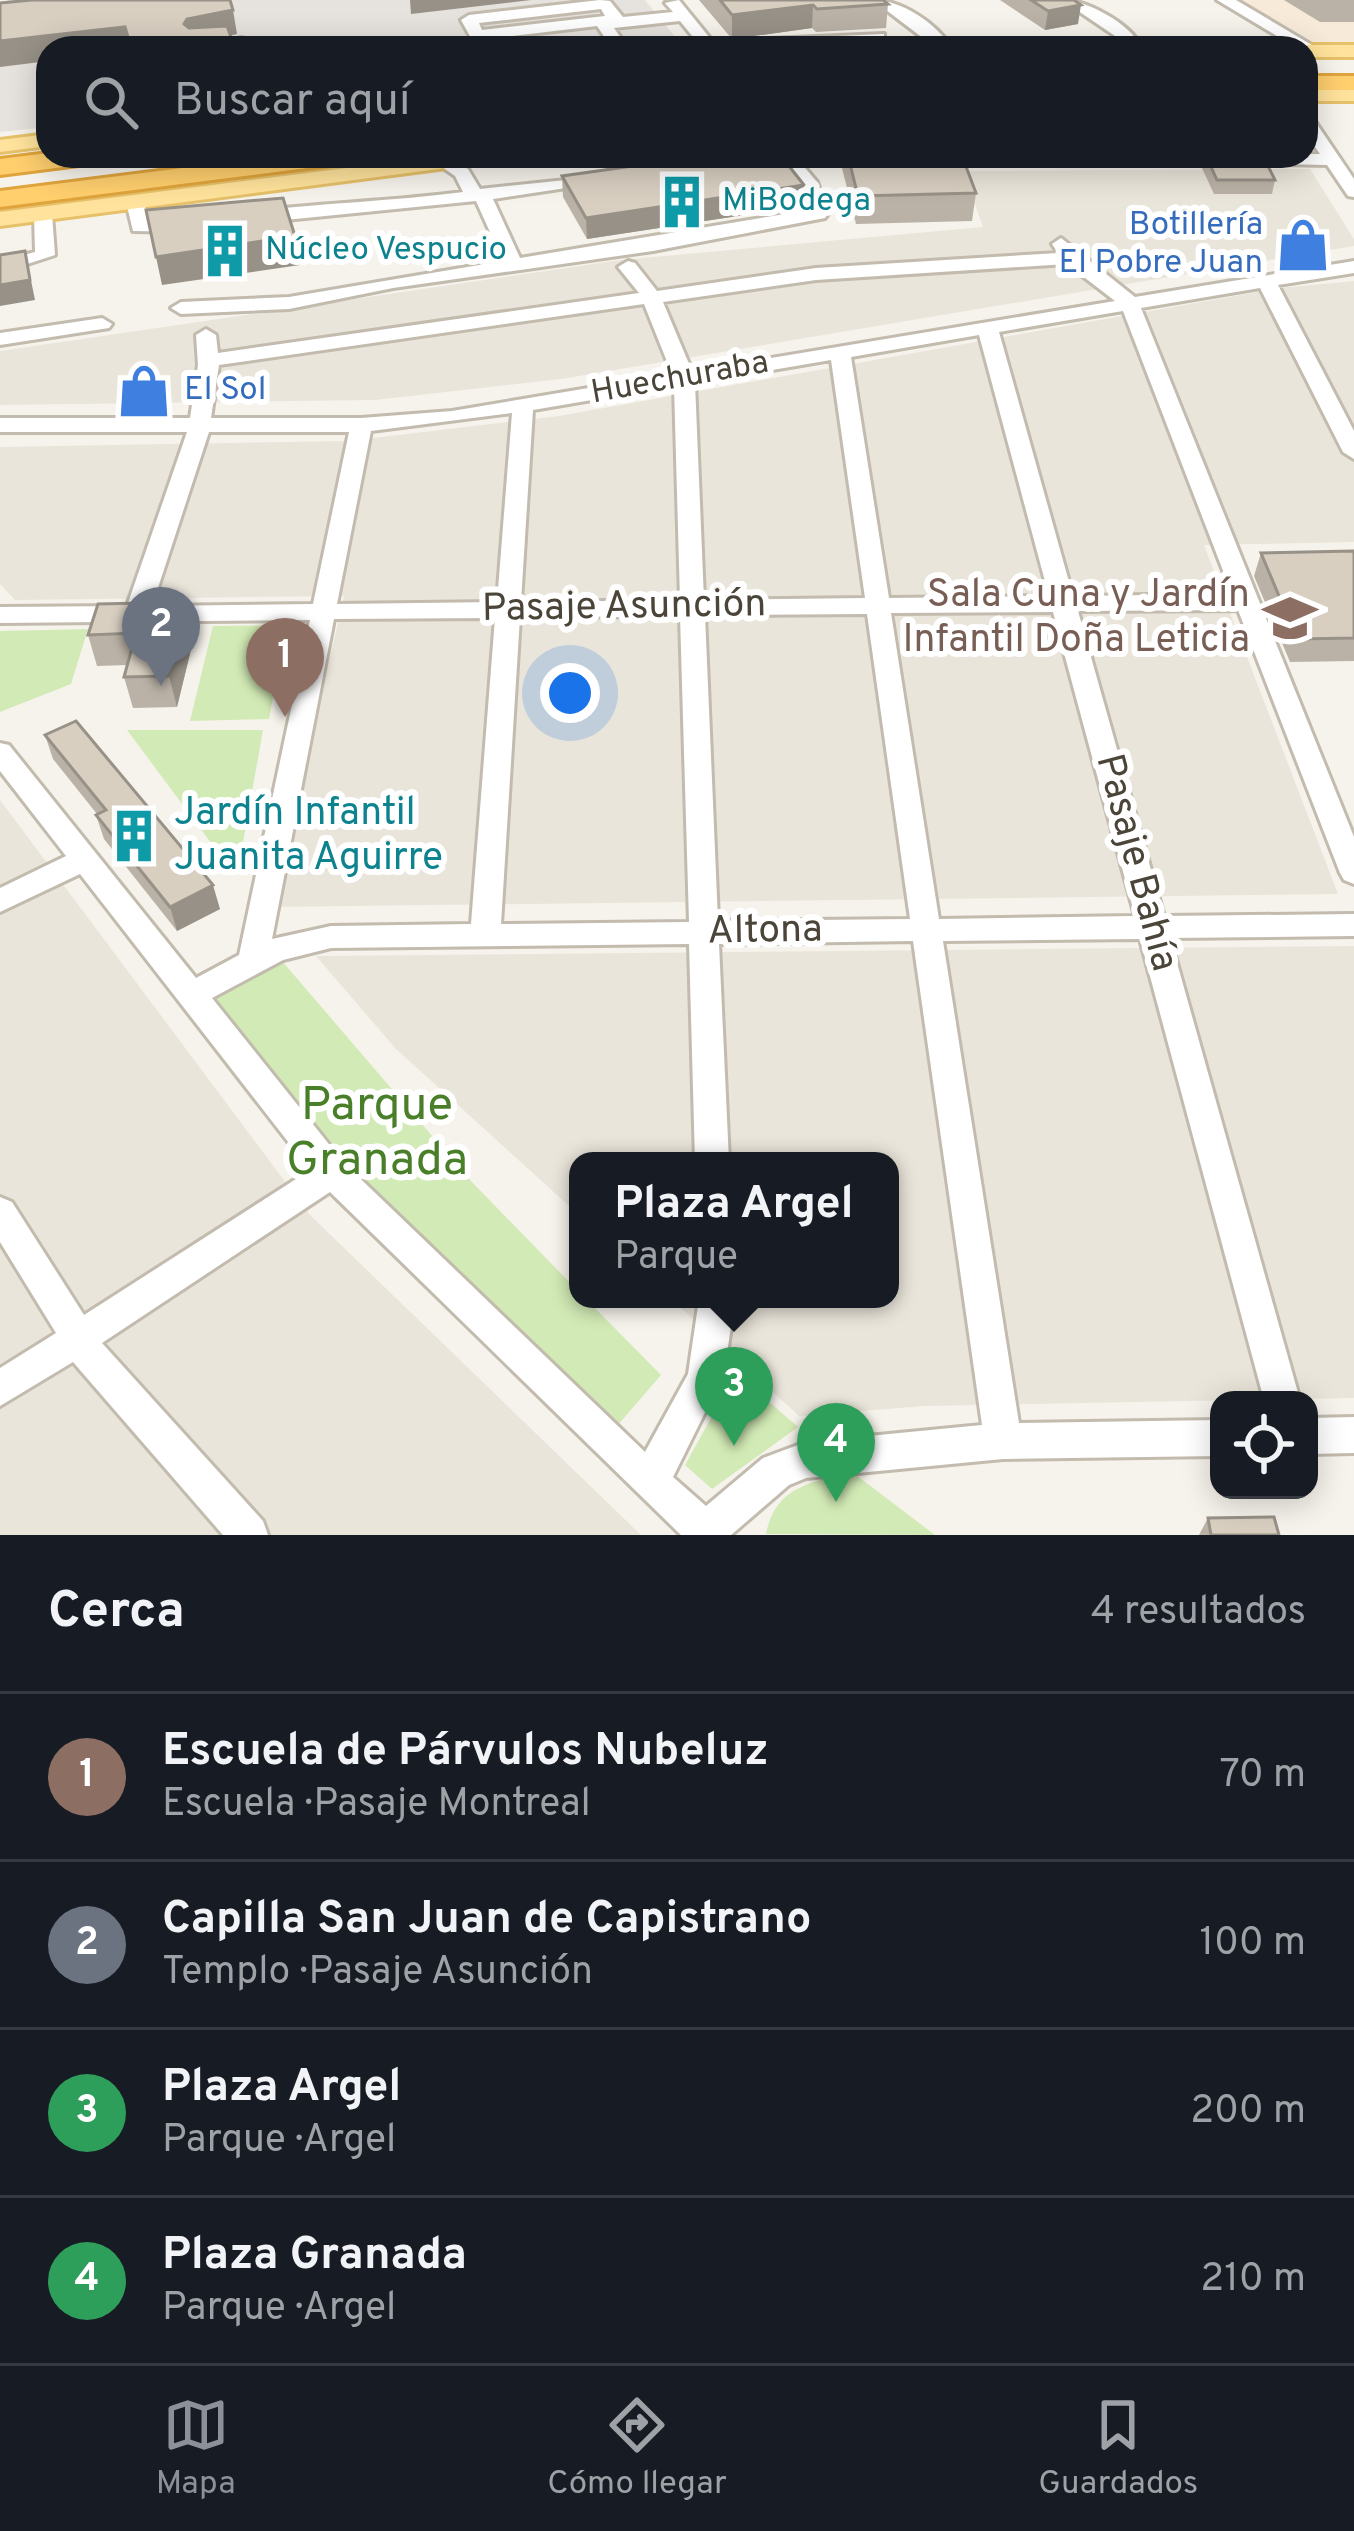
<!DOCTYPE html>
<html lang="es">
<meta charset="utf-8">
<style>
:root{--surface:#171b24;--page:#242831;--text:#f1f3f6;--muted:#9ea1a6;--line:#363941;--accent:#8c9099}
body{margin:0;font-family:Overpass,sans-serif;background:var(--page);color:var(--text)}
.controls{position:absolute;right:36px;bottom:36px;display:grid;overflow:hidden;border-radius:24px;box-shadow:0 6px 30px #0003}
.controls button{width:108px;height:108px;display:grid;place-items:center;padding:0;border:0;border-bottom:3px solid var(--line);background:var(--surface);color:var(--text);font:60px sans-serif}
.you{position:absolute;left:570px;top:693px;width:42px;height:42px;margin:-30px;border:9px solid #fff;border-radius:50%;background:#1a73e8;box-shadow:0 0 0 18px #1a73e833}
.badge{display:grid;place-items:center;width:78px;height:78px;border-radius:50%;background:var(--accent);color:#fff;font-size:39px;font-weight:700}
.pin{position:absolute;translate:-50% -99px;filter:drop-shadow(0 3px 6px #0008)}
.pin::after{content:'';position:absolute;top:63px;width:42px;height:36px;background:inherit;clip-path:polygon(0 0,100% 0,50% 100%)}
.popup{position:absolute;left:569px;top:1152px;width:330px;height:156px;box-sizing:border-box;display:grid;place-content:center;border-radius:24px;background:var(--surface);filter:drop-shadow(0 3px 9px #0005);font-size:39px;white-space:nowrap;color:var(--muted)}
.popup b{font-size:45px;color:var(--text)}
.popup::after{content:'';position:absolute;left:50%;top:100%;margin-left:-24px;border:24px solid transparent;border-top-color:var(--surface)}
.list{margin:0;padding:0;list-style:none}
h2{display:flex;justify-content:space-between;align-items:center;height:156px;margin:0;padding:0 48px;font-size:51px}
h2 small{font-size:39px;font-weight:400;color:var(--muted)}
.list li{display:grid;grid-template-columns:78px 1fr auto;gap:36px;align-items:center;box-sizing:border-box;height:168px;padding:0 48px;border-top:3px solid var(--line)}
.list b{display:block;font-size:45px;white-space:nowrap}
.list p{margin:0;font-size:39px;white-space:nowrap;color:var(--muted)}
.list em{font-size:39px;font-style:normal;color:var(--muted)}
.icon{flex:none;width:66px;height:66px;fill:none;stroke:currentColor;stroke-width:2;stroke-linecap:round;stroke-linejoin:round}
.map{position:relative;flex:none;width:1354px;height:1535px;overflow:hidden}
.search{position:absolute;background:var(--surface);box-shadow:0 6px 30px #0003;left:36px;right:36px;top:36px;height:132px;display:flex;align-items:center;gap:30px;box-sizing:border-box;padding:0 42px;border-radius:36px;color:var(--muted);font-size:45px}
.sheet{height:828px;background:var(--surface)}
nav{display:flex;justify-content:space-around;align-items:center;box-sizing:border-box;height:168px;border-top:3px solid var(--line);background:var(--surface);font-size:33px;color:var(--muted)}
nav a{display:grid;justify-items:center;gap:6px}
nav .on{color:var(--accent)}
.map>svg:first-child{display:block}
.residential{fill:#eae5da}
.commercial{fill:#f7ead8}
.industrial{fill:#e6e2dd}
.green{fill:#d2eab5}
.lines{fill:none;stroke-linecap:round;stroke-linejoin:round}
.minor-casing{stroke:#c2bbae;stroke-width:6}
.major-casing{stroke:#e6c16a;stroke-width:6}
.highway-casing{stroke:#e0a43c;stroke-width:6}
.minor{fill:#fff;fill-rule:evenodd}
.major{fill:#ffe39c;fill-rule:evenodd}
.highway{fill:#ffcf6e;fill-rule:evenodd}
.wall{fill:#bab2a6}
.shaded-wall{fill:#979187}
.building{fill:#d8cfc1;stroke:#979187;stroke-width:3}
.labels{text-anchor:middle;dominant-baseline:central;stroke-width:12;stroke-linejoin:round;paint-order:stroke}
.far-culture-label{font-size:33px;fill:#0d838f;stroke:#fff;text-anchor:start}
.far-shop-label{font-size:33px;fill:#366cbe;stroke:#fff;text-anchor:end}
.far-street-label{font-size:33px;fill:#4b4439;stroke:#fff}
.education-label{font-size:39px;fill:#785e54;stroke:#fff;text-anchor:end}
.street-label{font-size:39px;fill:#4b4439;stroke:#fff}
.culture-label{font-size:39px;fill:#0d838f;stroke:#fff;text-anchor:start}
.near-park-label{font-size:48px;fill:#4a7f2a;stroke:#fff}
</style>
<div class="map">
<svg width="1354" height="1535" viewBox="0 0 1354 1535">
<rect width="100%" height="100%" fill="#f6f3ec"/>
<path class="residential" d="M1310,169l44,70v7l-793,133 -186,21 -375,5v-54l620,-91 363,-33 -20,-56z
M1354,281v261l-150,3 134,349 -1064,13 70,-311 -329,4 -15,-16v-137l348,-6 211,-25 721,-128z
M0,800l310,415 331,320h-641z
M1354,946v452l-429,8 -126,10 -128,-117h219v-138h-312v53l-182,-165 -80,-93z"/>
<path class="commercial" d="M1240,0h114v44l-38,-1z"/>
<path class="industrial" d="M8,0h637l39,48h-636v79l-48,5v-118l5,-1z"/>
<path class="green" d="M287,625l-18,94 -79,2 23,-95z
M88,629l-17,55 -71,28v-81z
M127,730h136l-23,129h-17z
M282,961l187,218 109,112v8h8l75,76 -44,51 -270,-260 -138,-165z
M736,1373l62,54 -86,62 -27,-24z
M852,1472l83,63 -169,-1c9,-47 45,-52 86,-62z"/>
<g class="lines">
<defs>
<path id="minor" d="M600,0l10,1 13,16 50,-5 -8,-9 14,-3 39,48h-16l-22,-27 -66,7 14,20h-16l-15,-22 -120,14 -6,-2 -10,-18 8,-5zM601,9l4,7 -123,14 -3,-7z
M873,0c29,0 64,24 79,48h-16z
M1062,0c25,0 69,24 79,47l-15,1 -2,-6z
M1217,0h19l86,51 -14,3 -2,-6h-9z
M884,34v6l-6,2 -103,6 -36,-3 8,-5z
M242,38l6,2v6l-55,2z
M1306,116l6,1 42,62v18l-6,-1 -21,-31 -166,-4 -9,-5 168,-2 -14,-20z
M795,156l22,26 11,32 -3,4 -172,33 -260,37 -104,21 -108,5 -10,-6 10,-6 108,-5 214,-36 -27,-60 -221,22 -9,-6 9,-6c70,-8 139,-10 208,-19l-8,-16 -20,-14 9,-5 24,12 12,20 86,-9v8l-73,11 27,59 289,-48 -10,-27 -22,-26z
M135,197l9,5 4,19 39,-1 9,6 -9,6 -54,-1 -7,-29z
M43,208l9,6 3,41 -55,18v-12l35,-9 -1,-38z
M1061,238l74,59 219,-36v12l-76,12 76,146v28l-11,-7 -83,-164 -119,20 213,529v47l-10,-4 -4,-7 -102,-263 -160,1 86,305 190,-2v22l-184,2 130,462h-36l-124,-461 -197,2 76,482 200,-3v36l-216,3 -197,19 -17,7 -58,50h-50l-351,-343 -228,151 161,178 5,14h-45l-150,-173 -73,44v-38l56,-35 -56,-91v-45l12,5 72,113 226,-145 -230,-296 -80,38v-24l66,-32 -66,-85v-28l9,2 187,233 43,-23 71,-335 -310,3v-16l127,-1 60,-174h-187v-14h190l8,-53 -2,-30 10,-6 10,6 2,18 421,-60 -21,-26 10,-6 7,2 22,28 159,-23 242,-15 -6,-9zM1067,264l48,37 -423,70 -29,-69 153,-22zM644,304l28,70 -220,37 -91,7h-150l8,-53zM1123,311l109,283 -159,2 -74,-264zM979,335l70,261 -160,2 -38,-241zM831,360l34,238 -161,2 -9,-217zM674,386l6,214 -159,2 12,-192zM512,413l-15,189 -160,2 34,-173zM209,432h140l-36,172 -161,2zM1053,612l82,304 -196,3 -48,-306zM867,614l43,305 -192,2 -13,-306zM680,616l9,306 -188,2 19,-307zM495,618l-24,306 -140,2 -59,13 62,-320zM913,941l69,484 -176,17 -43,16 -57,48 -33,-29 51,-103 11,-75h-36l-11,75 -43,78 -301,-289 -132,-165 71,-38 48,-12 358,-4 6,217h34l-10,-217z
M102,318l10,6 -3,4 -109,17v-12z
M1354,1417v36l-45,1v-36z"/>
<path id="major" d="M965,42h217l10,6h-237z
M1306,45h48v12h-48v-9h-8z
M1306,89h48v12h-48z
M48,134v12l-48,6v-12z
M442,156h61l-11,6 -492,64v-14z"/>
<path id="highway" d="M1306,76h48v14h-48z
M48,153l52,3 -13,8 -87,11v-16z
M278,156h73l-13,8 -338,43v-16z"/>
</defs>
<use href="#minor" class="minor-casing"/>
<use href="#major" class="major-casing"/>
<use href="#highway" class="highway-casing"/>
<use href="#minor" class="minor"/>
<use href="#major" class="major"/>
<use href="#highway" class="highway"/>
</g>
<path class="wall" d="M699,0h184l5,4 -2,24 -70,4 -4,-4 -80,11z
M1000,0h74l4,24 -33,6z
M1284,0h70v22h-34z
M839,156h123l14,37 -4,28 -116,3z
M1203,156h60l12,24 -3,14h-58l-13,-28z
M562,176l241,30 -216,33 -24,-42z
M1354,551v110l-64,1 -36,-86 7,-23z
M195,633l-18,74 -44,1 -9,-31 3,-12 -30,1 -9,-31z
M45,735l175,174 -43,22 -73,-92 -8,-24 1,-1 -44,-55z
M1208,1518l71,17h-80z"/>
<path class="shaded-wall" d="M410,0h121l-120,14z
M813,5l-1,23 -80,11v-24z
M1081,5l-3,19 -33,6 3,-19z
M233,10l4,24 -45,10 -8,-20 3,-5z
M125,27l4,21h-81v13l-48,6v-26z
M804,185l-1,21 -216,33 -1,-21z
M295,236l5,29 -138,20 -6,-28z
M25,251l10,49 -35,6v-21z
M188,602l7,31 -18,74 -8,-31z
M213,885l7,24 -43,22 -7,-24z"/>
<path class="building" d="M32,0h198l3,10 -46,9 -3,5 5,4 38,-2 8,22h-104l-6,-21 -125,14v-38z
M720,0h163l5,4 -71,5 -4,-4 -81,10z
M1031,0h43l7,5 -33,6z
M704,156h77l23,29 -218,33 -24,-42z
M848,156h114l14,37 -118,3z
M1206,156h57l12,24h-58z
M283,198l12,38 -139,21 -10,-47z
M25,251l5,29 -30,5v-30z
M1354,551v87l-57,1 -36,-86z
M188,602l-19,74 -45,1 12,-44 -48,2 10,-31z
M76,721l137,164 -43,22 -74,-92 10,-5 -61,-75z
M1274,1517l5,18h-68l-3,-17z"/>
<defs>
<symbol id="building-bare" viewBox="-9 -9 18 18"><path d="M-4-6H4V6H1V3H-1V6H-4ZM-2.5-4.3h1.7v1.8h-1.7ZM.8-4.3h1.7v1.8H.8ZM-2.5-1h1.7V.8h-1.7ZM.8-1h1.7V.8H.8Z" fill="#0f9aa8" stroke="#fff" stroke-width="2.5" paint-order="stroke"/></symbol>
<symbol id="shop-bare" viewBox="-9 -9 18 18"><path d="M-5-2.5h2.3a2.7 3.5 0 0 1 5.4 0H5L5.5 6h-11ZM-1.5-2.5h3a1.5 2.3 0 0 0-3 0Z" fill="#3f7fe0" stroke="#fff" stroke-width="2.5" paint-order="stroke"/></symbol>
<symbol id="school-bare" viewBox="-9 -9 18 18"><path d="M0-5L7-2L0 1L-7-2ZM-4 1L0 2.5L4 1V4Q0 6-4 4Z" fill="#8d6e63" stroke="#fff" stroke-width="2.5" paint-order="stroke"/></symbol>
</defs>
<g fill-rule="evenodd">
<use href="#building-bare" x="644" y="164" width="76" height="76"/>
<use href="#shop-bare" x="1265" y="207" width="76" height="76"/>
<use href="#building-bare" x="187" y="213" width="76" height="76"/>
<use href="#shop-bare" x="106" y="353" width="76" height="76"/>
<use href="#school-bare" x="1252" y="580" width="76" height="76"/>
<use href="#building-bare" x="96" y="798" width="76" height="76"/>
</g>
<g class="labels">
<g class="far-culture-label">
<text x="722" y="202">MiBodega</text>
<text x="265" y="251">Núcleo Vespucio</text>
</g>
<g class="far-shop-label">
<text x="1263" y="226">Botillería<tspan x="1263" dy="38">El Pobre Juan</tspan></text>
<text x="184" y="391" text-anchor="start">El Sol</text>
</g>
<g class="far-street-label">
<text transform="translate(680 379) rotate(-10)">Huechuraba</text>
</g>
<g class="education-label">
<text x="1250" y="596">Sala Cuna y Jardín<tspan x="1250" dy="45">Infantil Doña Leticia</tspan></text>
</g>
<g class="street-label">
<text transform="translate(624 608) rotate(-1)">Pasaje Asunción</text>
<text transform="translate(1135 863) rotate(75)">Pasaje Bahía</text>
<text transform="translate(765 932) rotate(-1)">Altona</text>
</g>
<g class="culture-label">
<text x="174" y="814">Jardín Infantil<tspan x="174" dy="45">Juanita Aguirre</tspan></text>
</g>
<g class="near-park-label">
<text x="377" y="1107">Parque<tspan x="377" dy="55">Granada</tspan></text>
</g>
</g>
</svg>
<div class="controls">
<button><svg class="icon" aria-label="locate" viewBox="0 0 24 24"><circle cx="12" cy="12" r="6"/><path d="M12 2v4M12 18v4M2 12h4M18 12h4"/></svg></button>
</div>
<div class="you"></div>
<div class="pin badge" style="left:285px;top:717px;background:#8d6e63">1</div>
<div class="pin badge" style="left:161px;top:686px;background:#6b7280">2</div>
<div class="pin badge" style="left:734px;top:1446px;background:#2e9e5b">3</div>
<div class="popup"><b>Plaza Argel</b>Parque</div>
<div class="pin badge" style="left:836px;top:1502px;background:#2e9e5b">4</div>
<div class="search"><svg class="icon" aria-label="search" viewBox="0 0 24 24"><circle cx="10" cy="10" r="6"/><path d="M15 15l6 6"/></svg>Buscar aquí</div>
</div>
<section class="sheet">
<h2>Cerca<small>4 resultados</small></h2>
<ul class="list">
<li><span class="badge" style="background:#8d6e63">1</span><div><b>Escuela de Párvulos Nubeluz</b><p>Escuela · Pasaje Montreal</p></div><em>70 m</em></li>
<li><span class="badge" style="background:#6b7280">2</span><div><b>Capilla San Juan de Capistrano</b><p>Templo · Pasaje Asunción</p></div><em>100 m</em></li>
<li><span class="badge" style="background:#2e9e5b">3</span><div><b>Plaza Argel</b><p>Parque · Argel</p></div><em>200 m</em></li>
<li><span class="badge" style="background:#2e9e5b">4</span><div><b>Plaza Granada</b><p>Parque · Argel</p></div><em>210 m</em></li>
</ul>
</section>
<nav>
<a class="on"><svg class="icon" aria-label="map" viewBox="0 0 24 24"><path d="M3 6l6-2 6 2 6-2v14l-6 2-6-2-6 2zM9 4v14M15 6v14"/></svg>Mapa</a>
<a><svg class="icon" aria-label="directions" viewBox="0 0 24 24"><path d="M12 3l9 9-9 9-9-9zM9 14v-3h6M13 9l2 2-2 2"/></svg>Cómo llegar</a>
<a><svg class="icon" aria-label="saved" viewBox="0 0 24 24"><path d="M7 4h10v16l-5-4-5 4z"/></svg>Guardados</a>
</nav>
